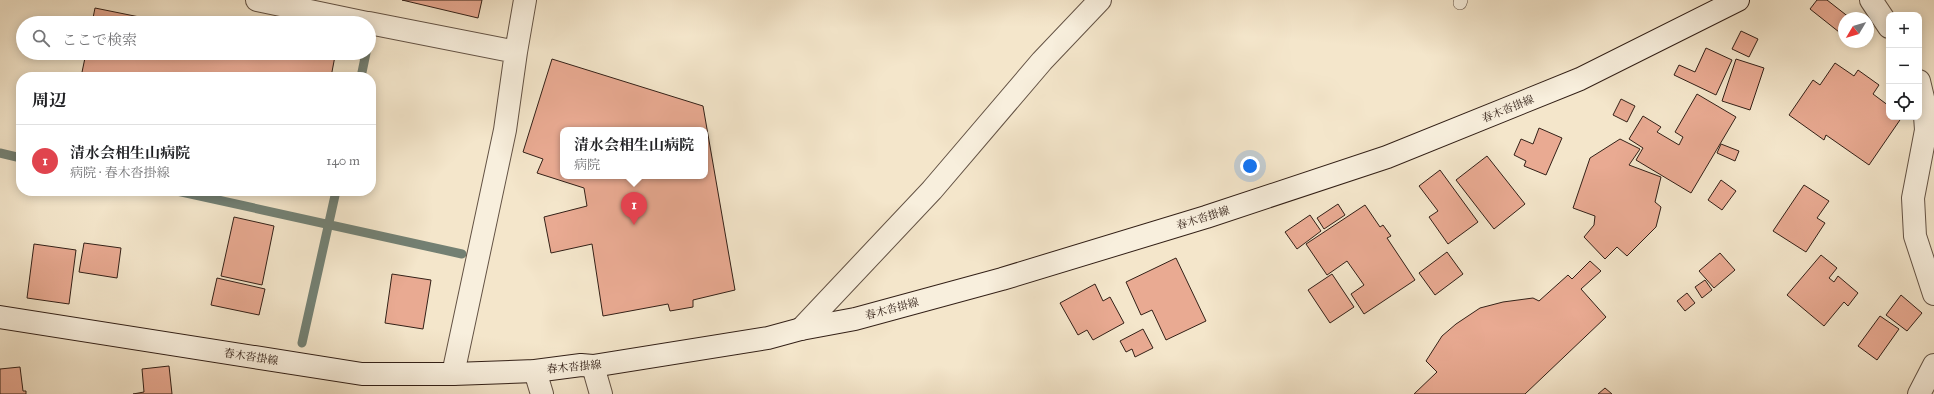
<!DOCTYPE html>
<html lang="ja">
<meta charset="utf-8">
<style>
:root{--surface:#fff;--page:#f6f6f6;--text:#202124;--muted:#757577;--line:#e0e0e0;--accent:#8f2418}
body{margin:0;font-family:"IM FELL Great Primer","Noto Serif JP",serif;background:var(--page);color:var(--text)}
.controls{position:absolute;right:12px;top:12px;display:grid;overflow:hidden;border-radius:8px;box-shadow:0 2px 10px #0003}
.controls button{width:36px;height:36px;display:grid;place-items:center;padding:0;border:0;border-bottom:1px solid var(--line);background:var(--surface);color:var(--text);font:20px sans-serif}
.compass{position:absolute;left:1838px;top:12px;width:36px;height:36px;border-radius:50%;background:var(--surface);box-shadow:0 2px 10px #0003;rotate:232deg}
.you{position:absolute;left:1250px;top:166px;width:14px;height:14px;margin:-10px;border:3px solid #fff;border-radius:50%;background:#1a73e8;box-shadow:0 0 0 6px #1a73e833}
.badge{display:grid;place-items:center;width:26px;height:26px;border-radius:50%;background:var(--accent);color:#fff;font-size:13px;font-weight:700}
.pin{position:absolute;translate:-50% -33px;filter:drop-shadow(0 1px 2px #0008)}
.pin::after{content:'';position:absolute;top:21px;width:14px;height:12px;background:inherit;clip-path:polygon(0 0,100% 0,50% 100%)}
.popup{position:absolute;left:560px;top:127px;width:148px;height:52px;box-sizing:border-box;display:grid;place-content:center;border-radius:8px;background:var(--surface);filter:drop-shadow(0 1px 3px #0005);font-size:13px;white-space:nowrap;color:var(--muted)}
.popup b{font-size:15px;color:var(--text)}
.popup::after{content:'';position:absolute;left:50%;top:100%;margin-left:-8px;border:8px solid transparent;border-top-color:var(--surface)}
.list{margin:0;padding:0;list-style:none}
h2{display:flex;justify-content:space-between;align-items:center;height:52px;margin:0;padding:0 16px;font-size:17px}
h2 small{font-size:13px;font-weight:400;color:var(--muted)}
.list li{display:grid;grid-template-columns:26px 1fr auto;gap:12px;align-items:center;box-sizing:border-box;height:72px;padding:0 16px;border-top:1px solid var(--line)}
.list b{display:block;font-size:15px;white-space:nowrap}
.list p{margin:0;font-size:13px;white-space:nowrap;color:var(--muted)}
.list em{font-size:13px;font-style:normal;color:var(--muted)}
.icon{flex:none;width:22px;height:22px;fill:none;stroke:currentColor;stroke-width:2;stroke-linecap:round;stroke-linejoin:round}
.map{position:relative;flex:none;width:1934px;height:394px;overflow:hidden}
.search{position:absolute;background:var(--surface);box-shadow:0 2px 10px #0003;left:16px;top:16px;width:360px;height:44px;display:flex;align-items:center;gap:10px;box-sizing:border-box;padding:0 14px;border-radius:22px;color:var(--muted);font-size:15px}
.panel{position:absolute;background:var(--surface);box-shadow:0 2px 10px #0003;left:16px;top:72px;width:360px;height:124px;border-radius:16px}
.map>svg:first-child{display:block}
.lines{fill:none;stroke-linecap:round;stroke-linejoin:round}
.stream{stroke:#738073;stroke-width:9}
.building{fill:#e9aa92;stroke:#332017;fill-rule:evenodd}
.lane-casing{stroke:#635244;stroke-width:14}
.street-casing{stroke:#635244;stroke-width:24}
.secondary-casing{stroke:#332017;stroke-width:24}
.lane{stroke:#f8efdd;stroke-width:13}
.street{stroke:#f8efdd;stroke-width:22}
.secondary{stroke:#f8efdd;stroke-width:22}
.labels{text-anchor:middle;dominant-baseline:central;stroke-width:3;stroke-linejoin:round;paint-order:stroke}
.street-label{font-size:11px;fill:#332017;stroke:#f8efdd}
</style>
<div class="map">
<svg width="1934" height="394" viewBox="0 0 1934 394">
<rect width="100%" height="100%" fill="#f4e6cb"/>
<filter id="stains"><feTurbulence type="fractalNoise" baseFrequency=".005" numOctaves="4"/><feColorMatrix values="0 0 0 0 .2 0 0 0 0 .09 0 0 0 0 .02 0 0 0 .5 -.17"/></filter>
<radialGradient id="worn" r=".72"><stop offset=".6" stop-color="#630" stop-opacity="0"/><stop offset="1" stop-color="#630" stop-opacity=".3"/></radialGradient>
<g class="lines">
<path class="stream" d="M361,77l5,-24
M0,153l21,5
M177,191l285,63
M302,343l34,-152"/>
</g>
<path class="building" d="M402,0h80l-4,18z
M1817,0h10l23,18h-6v7l-5,7 -29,-23z
M95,8l74,15h-77z
M1741,31l17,8 -9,18 -17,-8z
M1706,48l26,12 -16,35 -42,-20 5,-10 16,7z
M86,53h234l15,3 -4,21h-250z
M552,59l151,47 32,184 -42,10v7l-23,4 -2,-7 -65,12 -11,-72 -41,9 -7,-36 43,-11 -3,-18 -47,-15 6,-14 -20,-7zM563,130h142v46h-142z
M1736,59l28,9 -14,42 -28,-9z
M1835,63l19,13 4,-6 21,15 -6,9 16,12v11h13l-33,48 -43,-30 -2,5 -35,-25 24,-35 7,5z
M1697,94l39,23 -45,76 -55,-33 7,-12 -14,-9 14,-23 18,11 -4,5 22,13 4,-8 -8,-5z
M1621,99l14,7 -8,16 -14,-7z
M1539,128l23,10 -16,37 -22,-9 2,-5 -12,-6 7,-16 12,5z
M1620,139l20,10 -11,16 32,12 -6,25 6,5 -5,20 -29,29 -10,-9 -12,12 -21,-22 10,-12 1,-9 -22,-8 17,-50z
M1721,144l18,7 -4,10 -18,-8z
M1487,156l38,48 -31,25 -38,-49z
M1440,170l38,52 -30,22 -19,-27 9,-6 -19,-25z
M1721,180l15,11 -14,19 -14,-10z
M1804,185l25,16 -12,17 8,5 -19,29 -33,-21z
M1338,204l7,11 -21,14 -7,-11z
M1365,205l15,22 3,-2 8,11 -4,2 28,42 -51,34 -13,-20 13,-9 -17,-24 -20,14 -21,-31z
M1310,215l11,16 -24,18 -12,-17z
M234,217l40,9 -12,59 -41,-9z
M84,243l37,5 -4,30 -38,-6z
M34,244l42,6 -7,54 -42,-6z
M1447,252l16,22 -28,21 -16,-22z
M1720,253l15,17 -21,18 -15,-17z
M1821,255l16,13 -8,10 5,4 4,-6 20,17 -10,13 -4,-4 -20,24 -37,-31z
M1176,258l30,63 -40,19 -14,-30 -11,5 -15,-33z
M1590,261l11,10 -20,18 25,28 -81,77h-111l23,-22 -11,-11 16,-25 14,-12 24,-16 23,-6 30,-4 6,3 29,-26 4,4z
M392,274l39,6 -8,49 -38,-6z
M1332,274l22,33 -24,16 -22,-33z
M217,278l48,11 -6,26 -48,-10z
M1705,280l7,10 -10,8 -7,-11z
M1095,284l8,17 7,-4 14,26 -31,17 -6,-10 -9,5 -18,-32z
M1687,293l8,10 -10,8 -8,-10z
M1901,295l21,18 -15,18 -21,-16z
M1880,316l19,13 -22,31 -19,-14z
M1143,329l10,19 -18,9 -3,-8 -6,3 -6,-11z
M169,366l3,28h-39l11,-2 -2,-23z
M20,367l3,24h3v3h-26v-25z
M1605,388l7,6h-14z"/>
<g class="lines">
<defs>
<path id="lane" d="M1460,3l1,-3"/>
<path id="street" d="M257,0l110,23
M1871,0l18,27
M369,23l147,29
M1919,81l5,21 2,28 -13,68 2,38 19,58
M801,329l131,-139 110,-129 58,-61
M593,366l8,28
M535,371l7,23
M453,374l52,-244 11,-78 9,-52
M1919,394l15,-29"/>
<path id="secondary" d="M0,317l362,57h91l82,-3 46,-6 12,1 175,-28 33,-9 54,-10 147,-40 204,-62 181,-60 193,-78 158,-79"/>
</defs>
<use href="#lane" class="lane-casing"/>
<use href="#street" class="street-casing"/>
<use href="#secondary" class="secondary-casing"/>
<use href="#lane" class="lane"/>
<use href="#street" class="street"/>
<use href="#secondary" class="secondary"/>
</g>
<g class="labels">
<g class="street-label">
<text transform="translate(1508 109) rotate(-22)">春木沓掛線</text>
<text transform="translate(1203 218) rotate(-17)">春木沓掛線</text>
<text transform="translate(892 309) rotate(-15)">春木沓掛線</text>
<text transform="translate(251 357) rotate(9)">春木沓掛線</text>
<text transform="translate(574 367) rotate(-5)">春木沓掛線</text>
</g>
</g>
<rect width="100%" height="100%" filter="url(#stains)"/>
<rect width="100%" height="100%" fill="url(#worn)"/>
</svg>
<div class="controls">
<button>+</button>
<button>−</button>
<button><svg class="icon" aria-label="locate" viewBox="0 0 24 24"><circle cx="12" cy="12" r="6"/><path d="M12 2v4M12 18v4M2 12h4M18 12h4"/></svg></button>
</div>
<svg class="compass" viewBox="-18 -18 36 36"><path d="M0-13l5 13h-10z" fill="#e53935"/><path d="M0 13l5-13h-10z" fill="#757577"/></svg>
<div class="you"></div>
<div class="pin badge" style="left:634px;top:225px;background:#e0444e">1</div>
<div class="popup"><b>清水会相生山病院</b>病院</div>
<div class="search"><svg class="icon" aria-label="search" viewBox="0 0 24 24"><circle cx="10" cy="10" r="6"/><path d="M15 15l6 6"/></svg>ここで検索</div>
<section class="panel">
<h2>周辺<small></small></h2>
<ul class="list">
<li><span class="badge" style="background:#e0444e">1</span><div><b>清水会相生山病院</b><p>病院 · 春木沓掛線</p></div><em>140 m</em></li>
</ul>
</section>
</div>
